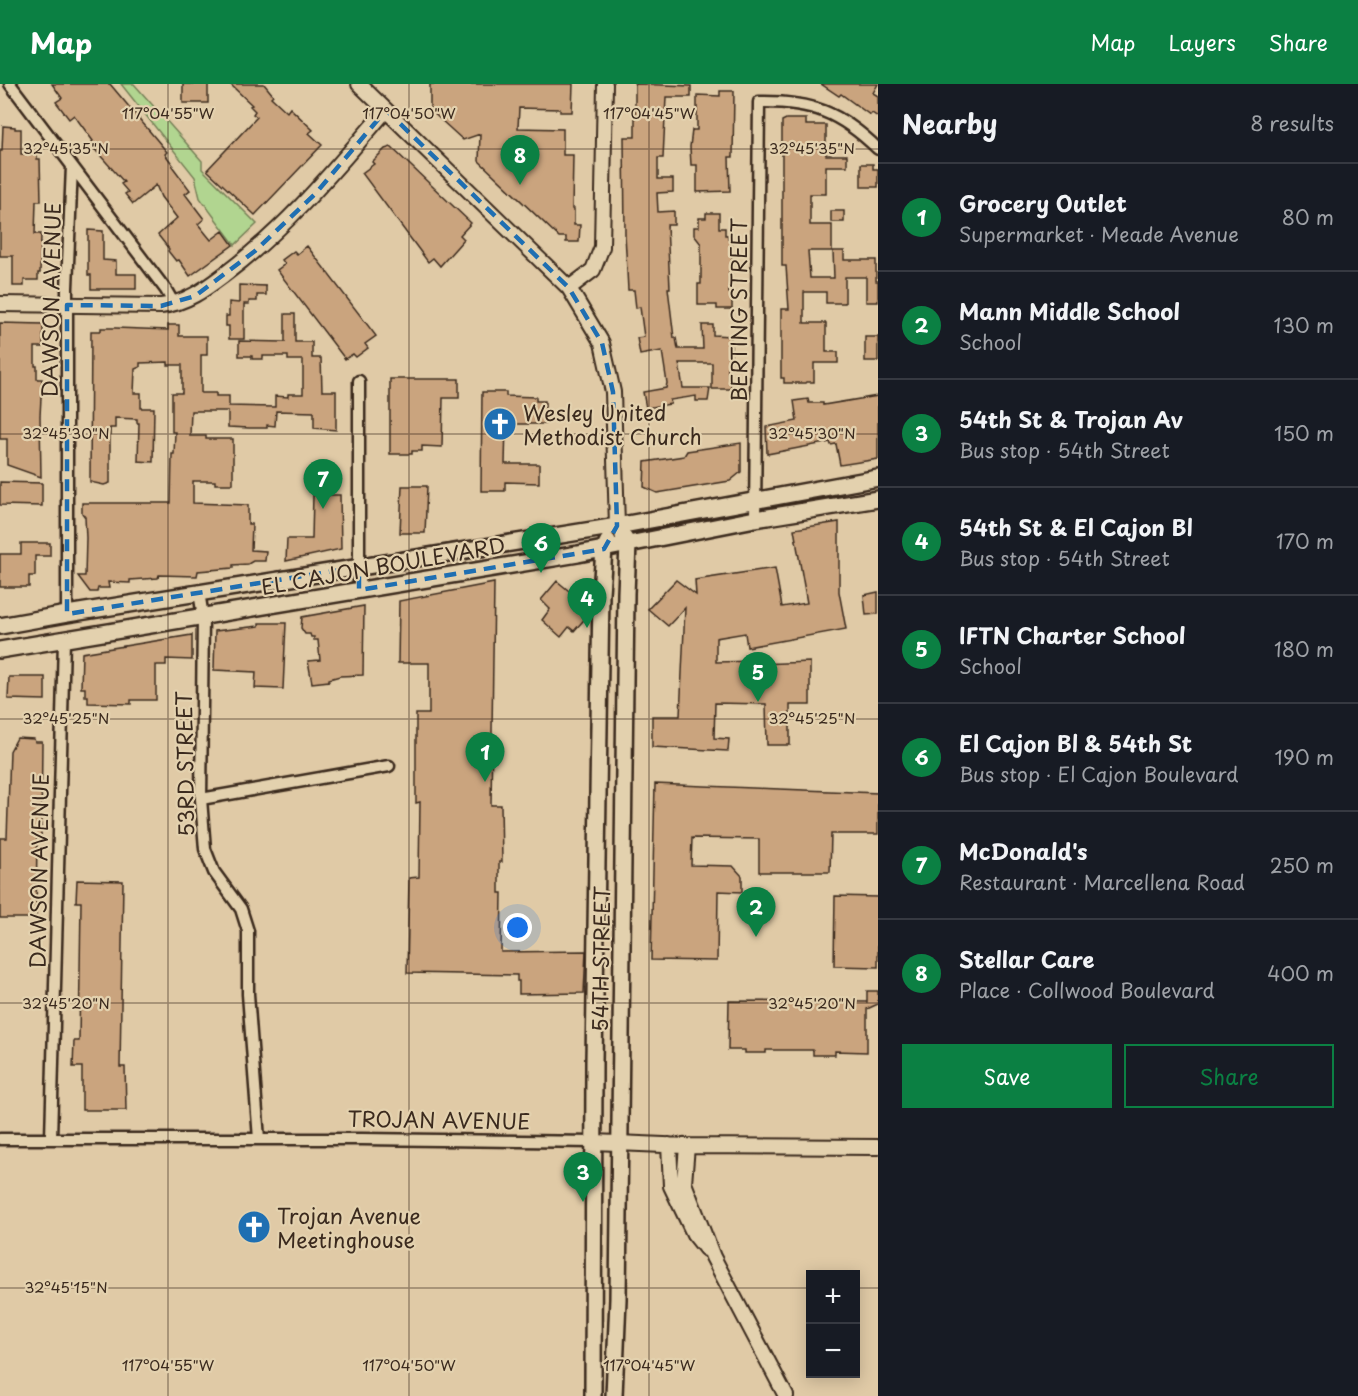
<!DOCTYPE html>
<meta charset="utf-8">
<style>
:root{--surface:#171b24;--page:#20242c;--text:#f1f3f6;--muted:#9ea1a6;--line:#363941;--accent:#0b8043}
body{margin:0;font-family:"Playpen Sans",sans-serif;background:var(--page);color:var(--text)}
.controls{position:absolute;right:18px;bottom:18px;display:grid;overflow:hidden;border-radius:0px;box-shadow:0 3px 15px #0003}
.controls button{width:54px;height:54px;display:grid;place-items:center;padding:0;border:0;border-bottom:2px solid var(--line);background:var(--surface);color:var(--text);font:30px sans-serif}
.you{position:absolute;left:518px;top:844px;width:21px;height:21px;margin:-15px;border:4px solid #fff;border-radius:50%;background:#1a73e8;box-shadow:0 0 0 9px #1a73e833}
.badge{display:grid;place-items:center;width:39px;height:39px;border-radius:50%;background:var(--accent);color:#fff;font-size:20px;font-weight:700}
.pin{position:absolute;translate:-50% -50px;filter:drop-shadow(0 2px 3px #0008)}
.pin::after{content:'';position:absolute;top:32px;width:21px;height:18px;background:inherit;clip-path:polygon(0 0,100% 0,50% 100%)}
.list{margin:0;padding:0;list-style:none}
h2{display:flex;justify-content:space-between;align-items:center;height:78px;margin:0;padding:0 24px;font-size:26px}
h2 small{font-size:20px;font-weight:400;color:var(--muted)}
.list li{display:grid;grid-template-columns:39px 1fr auto;gap:18px;align-items:center;box-sizing:border-box;height:108px;padding:0 24px;border-top:2px solid var(--line)}
.list b{display:block;font-size:22px;white-space:nowrap}
.list p{margin:0;font-size:20px;white-space:nowrap;color:var(--muted)}
.list em{font-size:20px;font-style:normal;color:var(--muted)}
.actions{display:flex;gap:12px;padding:18px 24px}
.actions a{flex:1;padding:14px 0;border:2px solid var(--accent);border-radius:0px;text-align:center;font-size:21px;color:var(--accent)}
.actions .main{background:var(--accent);color:#fff}
.map{position:relative;flex:none;width:878px;height:1312px;overflow:hidden}
header{display:flex;align-items:center;gap:36px;box-sizing:border-box;height:84px;padding:0 30px;background:var(--accent);color:#fff}
header strong{font-size:28px}
nav{display:flex;gap:33px;margin-inline-start:auto;font-size:21px}
main{display:flex}
aside{flex:1;background:var(--surface)}
.map>svg:first-child{display:block}
.green{fill:#b1d590;stroke:#768057;stroke-width:1.5}
.building{fill:#caa47e;stroke:#3b2a1e;stroke-width:1.5}
.lines{fill:none;stroke-linecap:round;stroke-linejoin:round}
.street-casing{stroke:#3b2a1e;stroke-width:15}
.secondary-casing{stroke:#3b2a1e;stroke-width:18}
.primary-casing{stroke:#3b2a1e;stroke-width:20}
.street{stroke:#e3d1ae;stroke-width:10}
.secondary{stroke:#e3d1ae;stroke-width:14}
.primary{stroke:#e3d1ae;stroke-width:15}
.marked{fill:none;stroke:#1f6fb2;stroke-width:4.5;stroke-dasharray:12 8;stroke-linejoin:round}
.ticks{fill:none;stroke:#3b2a1e;stroke-width:1.5;stroke-opacity:0.45}
.labels{text-anchor:middle;dominant-baseline:central;stroke-width:4.5;stroke-linejoin:round;paint-order:stroke}
.street-label{font-size:21px;fill:#3b2a1e;stroke:#e3d1ae}
.poi-label{font-size:21px;fill:#3b2a1e;stroke:#e3d1ae;text-anchor:start}
.ticks-label{font-size:15px;text-anchor:middle;fill:#3b2a1e;stroke:#e3d1ae;stroke-width:4.5;stroke-linejoin:round;paint-order:stroke}
</style>
<header>
<strong>Map</strong>
<nav><a>Map</a><a>Layers</a><a>Share</a></nav>
</header>
<main>
<div class="map">
<svg width="878" height="1312" viewBox="0 0 878 1312">
<rect width="100%" height="100%" fill="#e0caa6"/>
<filter id="ink" filterUnits="userSpaceOnUse"><feTurbulence type="fractalNoise" baseFrequency=".0167" numOctaves="2"/><feDisplacementMap in="SourceGraphic" scale="12" xChannelSelector="R" yChannelSelector="G"/><feConvolveMatrix kernelMatrix="1 2 1 2 8 2 1 2 1" color-interpolation-filters="sRGB"/></filter>
<g filter="url(#ink)">
<path class="green" d="M121,0h13l68,77v8l55,55 -22,21 -35,-47 -5,-21z"/>
<path class="building" d="M52,0h58l57,68 -2,2 8,11 -1,1 18,24 -5,4 19,25 -6,5 13,16 12,-9 10,14 -43,31 -11,-16 -3,1 -8,-10 1,-2 -11,-14 19,-17 -16,-21 -5,-12 -23,19 -8,-10 3,-2 -7,-8 3,-2 -34,-38 3,-3 -19,-26 -5,4 -13,-17 6,-4z
M183,0h25v19h-25z
M230,0h34l9,11 -2,2 16,15 3,-4 23,22 -4,3 13,12 -67,70 -48,-45 50,-53 -4,-3 2,-3 -5,-5 2,-1z
M430,0h143l-1,28h-12v-3l-41,-1 -1,20 45,1v26h10l-1,54h2v16h6l-1,17h-13v-5h-7l-80,-76 1,-27 -17,6 -33,-30z
M635,0l56,2v11h-25l-3,61h-5v21h15v13l-16,1 1,19 16,-1v14h-7l3,63h-2l6,50h2l2,11h25l-1,-24h11v10l18,1v22h-3v20h3v11h-19v-26h-33l4,25h27l-2,13h-12v-5l-26,4 1,4 -25,4 -3,-16 23,-4 1,-5 -5,-32 -22,4 -3,-17 7,-1 -4,-30 -4,1 -2,-18h-6l-3,-56 -1,-97h11z
M821,0h57l-5,9 5,3v21l-6,-4 -2,2 -29,-21 -2,2z
M720,7h14l-1,66h-4l1,34 -33,1v-27h-6l-1,-18 2,-17h5v-35l23,1z
M786,35h20v6h20v30h21v11h-21v28h-16v31h22v26h-24l2,27h24l-1,-27h11v9h32v21h2v21h-12v-25h-21v26h-19v-11h-22v31h22v29h12v11h-24v19h-8v1h-22v-5h-3v-69h8l-3,-43h-4v-145z
M3,42l12,1v2h6v25h16v5h3l1,42h-5l-1,33h6l-1,39h-2v7h-14v6h-11v-30h-13v-105h2z
M391,63l80,76 -11,12 4,4 -24,27 -7,-8 -5,4 -66,-89 12,-9 -2,-2 13,-13z
M861,80h12v5h5v18h-17z
M831,127h13v11h-13z
M706,129h13v15h6v7h3v4h4v33h-3v21h3v16h-15v-4h-19v-21h3v-40l-7,-9v-8h5v-9h7z
M88,146l15,1v29l13,1v13h20v15h-45v-14h-3z
M307,162l69,90 -11,8 3,4 -12,9 -3,-3 -8,5 -68,-89 8,-6 -3,-4 12,-9 3,3z
M239,201l27,1v9h-9v6h-8v3h-5v35h-15v-13h-3v-10h3v-14l10,1z
M285,230h10v28h17v16h9l1,33h14v39l-22,-2v-16l-38,-1 -1,15 -8,-1v3h-18l-21,-1v-16h-37l-1,25h16v3h27v45h-18v-3h-22v22l55,2v19h4l-1,26 15,1 -1,10h-12l-5,3 -15,1v3l-35,3 -1,5 -38,-1 -1,3 -28,2v3l-22,-1 1,6h-11l-1,4h-7l-12,-16h7l1,-38 -1,-21 -3,-4v-10h89l1,-49h2l1,-22h-3v-39h10v-28h-14v-3l-28,1v4l-5,2 -1,24h7v15h13l-1,54 -15,-1 1,-38h-2v-4l-22,-1v10h-5v55l-6,2 -14,-3 1,-151h10v-3h15l52,2v-5h11v11h28v19h-6v38h15v3h13v10l46,1v-11l13,1v-3h15v-34h-15v-4h-25v3h-11v-3h-13v-15l46,1z
M0,239l43,1v23h-8v19h2v13h5l-2,37 1,61 -34,-12v-26h-7z
M865,253h13v24h-13z
M390,295h69v19h-16l-1,49 -20,-1v5h-10v3h-22z
M482,308h24v4l30,1v4h9v23h-39l-1,40h34v19l-34,-1v9h-24z
M878,312v63l-38,6 -4,-21 -5,1 -1,-3 -63,12 -1,-27 31,-6 -3,-20 14,-2 1,4h14v2z
M741,359v29l-11,9 -73,12 -13,-6 1,-25 39,-6 3,-5z
M0,398l42,1v23l-42,-1z
M402,402h25l-2,47h-25z
M313,411h27l1,54 -55,12 1,-22h25z
M839,438v70l7,37 -99,18 -2,-14 -29,5v24l41,-1 1,3 52,-2v43h-20v40h-23l-1,-41 -51,-1 -1,35 15,1 -1,12 -76,-4v-31h28l5,-108 -17,18 -20,-17 28,-29 20,15 -1,-15 80,-12 7,39 25,-4 -13,-74z
M21,459h29v13h-15v20h-6v11h-29v-33h21z
M557,497l34,28v3l-17,19 -5,-4 -8,10 -19,-17 8,-11 -9,-9z
M494,499l-3,222h10l1,57h-3v31h3l-1,59 85,-1 -2,42 -65,1v-13h-2v-6l-110,-2 2,-95 10,-1 1,-75 -4,1v-89h13v-51h-31l1,-62z
M878,508v22l-12,1 -2,-20z
M364,522l-1,69 -23,1 -11,3v2l-17,2 -4,-22 12,-1 -2,-20h-4v-3h-3l-1,-3h-5l-4,-6 1,-11z
M259,539h27l-3,66 -28,-1 1,-16 -42,-2 1,-39 44,-5z
M192,551v25l-26,-1v6h-10v35h-25v4l-43,-1v-7h-3v-8h-4l1,-35z
M9,593h36v23l-37,-1z
M17,654l17,1 1,3h7l-1,94h-4l-1,82h-36v-80h7l3,-87z
M655,700l223,9v41h-47l-1,38h-71v-33l-67,-1 -1,27 42,1 9,10v16l-24,-1 -1,70 -66,-1z
M77,796l46,1 -3,186h5l1,43h-44v-43h-9l1,-26h5l2,-139h-5z
M835,812l43,1v70l-44,-1z
M867,907h11v13l-11,5v43l-32,-1v4h-22v-5h-47v3h-21v-3h-17l1,-49 138,1z"/>
<g class="lines">
<defs>
<path id="street" d="M10,0l156,206 8,14
M359,297v209
M755,435l4,-417c52,-1 81,10 119,47
M199,508l4,25 -2,182 4,50 9,23 27,37 7,22v63l11,145
M67,530v-326l5,-122
M201,715l188,-33
M0,1055h362l232,3
M51,1055l13,-499"/>
<path id="secondary" d="M359,0l210,204 33,55 11,49 4,134
M569,204l24,-18 9,-23 3,-163
M0,220l161,2c26,-3 44,-17 64,-32 63,-47 110,-105 161,-164
M594,1058l93,4 191,1
M669,1061l2,41 23,48 12,15
M687,1062l-3,37 29,74 73,139"/>
<path id="primary" d="M0,542l67,-12 550,-88 261,-48
M0,566l578,-96 177,-35 123,-20
M593,1312l1,-334 7,-469 3,-44 4,-8
M614,1312l4,-97 8,-706 2,-49 -5,-8"/>
</defs>
<use href="#street" class="street-casing"/>
<use href="#secondary" class="secondary-casing"/>
<use href="#primary" class="primary-casing"/>
<use href="#street" class="street"/>
<use href="#secondary" class="secondary"/>
<use href="#primary" class="primary"/>
</g>
</g>
<path class="marked" d="M386,26l183,178 33,55 11,49 4,134 -13,23 -245,41v-23l-292,47v-309l94,1 34,-10 60,-45 61,-58z"/>
<path class="ticks" d="M168,0v1312M409,0v1312M649,0v1312M0,65h878M0,350h878M0,635h878M0,919h878M0,1204h810M856,1204h22"/>
<defs>
<symbol id="church-disc" viewBox="-11 -11 22 22"><circle r="9.5" fill="#1f6fb2" stroke="#e3d1ae"/><path d="M-1.2-6h2.4v3.5h3.3v2.4h-3.3V6h-2.4V-.1h-3.3v-2.4h3.3Z" fill="#fff"/></symbol>
</defs>
<g fill-rule="evenodd">
<use href="#church-disc" x="481" y="321" width="38" height="38"/>
<use href="#church-disc" x="235" y="1124" width="38" height="38"/>
</g>
<g class="labels">
<g class="street-label">
<text transform="translate(50 216) rotate(-89)">DAWSON AVENUE</text>
<text transform="translate(738 226) rotate(-90)">BERTING STREET</text>
<text transform="translate(383 481) rotate(-10)">EL CAJON BOULEVARD</text>
<text transform="translate(184 680) rotate(-91)">53RD STREET</text>
<text transform="translate(38 787) rotate(-89)">DAWSON AVENUE</text>
<text transform="translate(600 875) rotate(-89)">54TH STREET</text>
<text transform="translate(439 1035) rotate(1)">TROJAN AVENUE</text>
</g>
<g class="poi-label">
<text x="523" y="328">Wesley United<tspan x="523" dy="24">Methodist Church</tspan></text>
<text x="277" y="1131">Trojan Avenue<tspan x="277" dy="24">Meetinghouse</tspan></text>
</g>
</g>
<g class="ticks-label">
<text x="168" y="35">117°04'55"W</text>
<text x="409" y="35">117°04'50"W</text>
<text x="649" y="35">117°04'45"W</text>
<text x="66" y="70">32°45'35"N</text>
<text x="812" y="70">32°45'35"N</text>
<text x="66" y="355">32°45'30"N</text>
<text x="812" y="355">32°45'30"N</text>
<text x="66" y="640">32°45'25"N</text>
<text x="812" y="640">32°45'25"N</text>
<text x="66" y="925">32°45'20"N</text>
<text x="812" y="925">32°45'20"N</text>
<text x="66" y="1209">32°45'15"N</text>
<text x="168" y="1287">117°04'55"W</text>
<text x="409" y="1287">117°04'50"W</text>
<text x="649" y="1287">117°04'45"W</text>
</g>
</svg>
<div class="controls">
<button>+</button>
<button>−</button>
</div>
<div class="you"></div>
<div class="pin badge" style="left:485px;top:698px">1</div>
<div class="pin badge" style="left:756px;top:853px">2</div>
<div class="pin badge" style="left:583px;top:1118px">3</div>
<div class="pin badge" style="left:587px;top:544px">4</div>
<div class="pin badge" style="left:758px;top:618px">5</div>
<div class="pin badge" style="left:541px;top:489px">6</div>
<div class="pin badge" style="left:323px;top:425px">7</div>
<div class="pin badge" style="left:520px;top:101px">8</div>
</div>
<aside>
<h2>Nearby<small>8 results</small></h2>
<ul class="list">
<li><span class="badge">1</span><div><b>Grocery Outlet</b><p>Supermarket · Meade Avenue</p></div><em>80 m</em></li>
<li><span class="badge">2</span><div><b>Mann Middle School</b><p>School</p></div><em>130 m</em></li>
<li><span class="badge">3</span><div><b>54th St &amp; Trojan Av</b><p>Bus stop · 54th Street</p></div><em>150 m</em></li>
<li><span class="badge">4</span><div><b>54th St &amp; El Cajon Bl</b><p>Bus stop · 54th Street</p></div><em>170 m</em></li>
<li><span class="badge">5</span><div><b>IFTN Charter School</b><p>School</p></div><em>180 m</em></li>
<li><span class="badge">6</span><div><b>El Cajon Bl &amp; 54th St</b><p>Bus stop · El Cajon Boulevard</p></div><em>190 m</em></li>
<li><span class="badge">7</span><div><b>McDonald's</b><p>Restaurant · Marcellena Road</p></div><em>250 m</em></li>
<li><span class="badge">8</span><div><b>Stellar Care</b><p>Place · Collwood Boulevard</p></div><em>400 m</em></li>
</ul>
<div class="actions"><a class="main">Save</a><a>Share</a></div>
</aside>
</main>
